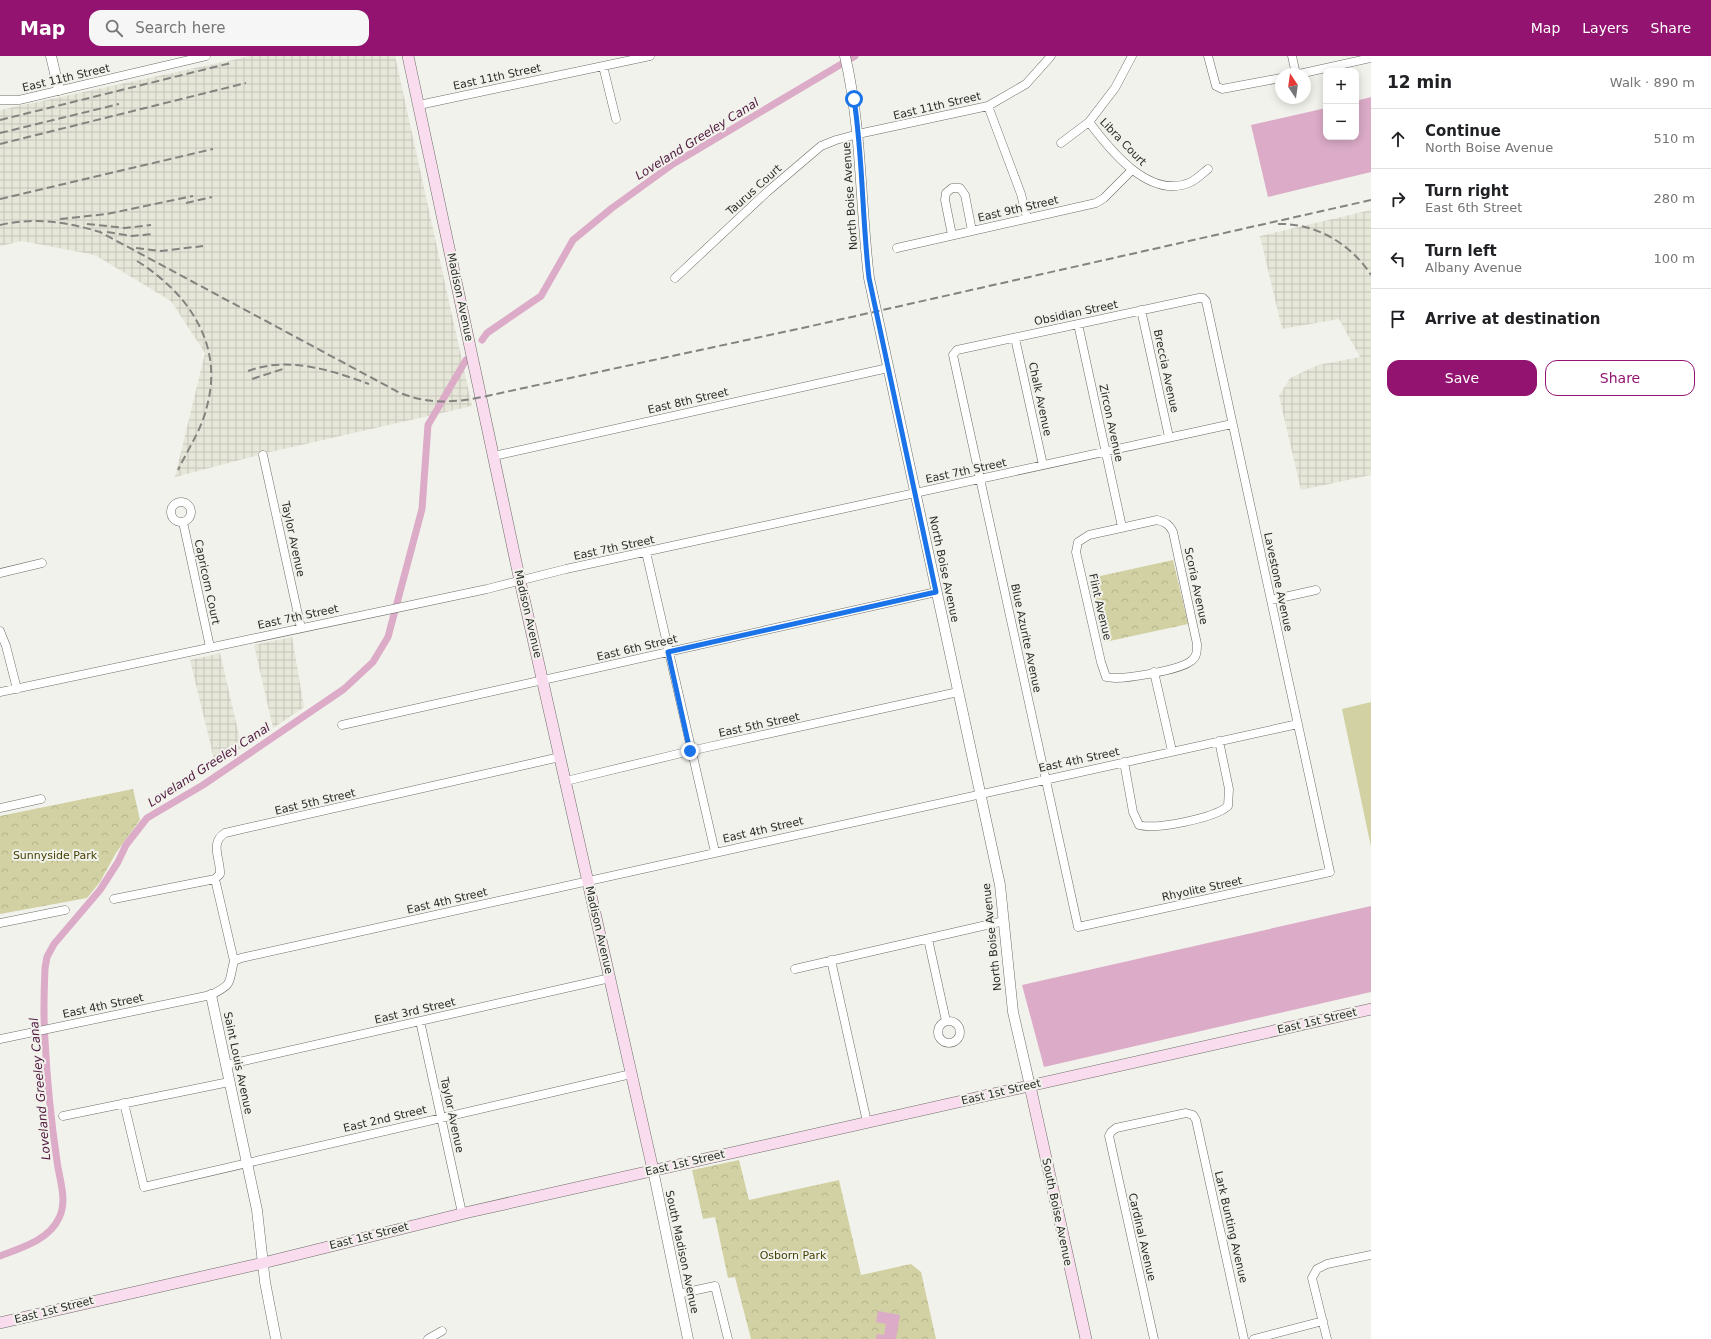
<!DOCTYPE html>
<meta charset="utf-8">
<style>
:root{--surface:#fff;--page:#f6f6f6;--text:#202124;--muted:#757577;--line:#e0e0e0;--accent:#921470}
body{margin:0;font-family:"DejaVu Sans",sans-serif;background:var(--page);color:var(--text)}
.controls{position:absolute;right:12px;top:12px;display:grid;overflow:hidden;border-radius:8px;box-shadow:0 2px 10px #0003}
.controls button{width:36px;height:36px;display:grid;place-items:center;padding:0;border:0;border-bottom:1px solid var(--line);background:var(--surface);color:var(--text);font:20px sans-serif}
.compass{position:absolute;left:1275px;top:12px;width:36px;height:36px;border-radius:50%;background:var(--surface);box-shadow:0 2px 10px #0003;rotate:347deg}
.stop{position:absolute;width:12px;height:12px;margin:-9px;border:3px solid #1a73e8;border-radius:50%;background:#fff}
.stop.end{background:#1a73e8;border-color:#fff;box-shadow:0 1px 4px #0008}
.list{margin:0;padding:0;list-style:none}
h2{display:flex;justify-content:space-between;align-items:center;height:52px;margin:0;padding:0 16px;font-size:17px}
h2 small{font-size:13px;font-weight:400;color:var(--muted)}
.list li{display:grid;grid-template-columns:26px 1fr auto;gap:12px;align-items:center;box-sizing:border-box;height:60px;padding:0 16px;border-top:1px solid var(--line)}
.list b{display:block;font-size:15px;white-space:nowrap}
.list p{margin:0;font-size:13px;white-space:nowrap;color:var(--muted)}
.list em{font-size:13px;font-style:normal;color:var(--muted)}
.actions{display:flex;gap:8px;padding:12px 16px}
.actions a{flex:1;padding:9px 0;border:1px solid var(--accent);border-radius:12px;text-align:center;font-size:14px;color:var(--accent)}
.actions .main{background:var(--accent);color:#fff}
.icon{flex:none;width:22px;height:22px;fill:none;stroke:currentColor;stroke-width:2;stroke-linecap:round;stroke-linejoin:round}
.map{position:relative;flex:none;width:1371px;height:1283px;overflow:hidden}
header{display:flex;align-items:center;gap:24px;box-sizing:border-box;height:56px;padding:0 20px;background:var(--accent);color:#fff}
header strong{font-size:19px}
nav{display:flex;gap:22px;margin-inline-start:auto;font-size:14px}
.search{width:280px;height:36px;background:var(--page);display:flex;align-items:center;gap:10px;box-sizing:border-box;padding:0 14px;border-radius:12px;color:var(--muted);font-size:15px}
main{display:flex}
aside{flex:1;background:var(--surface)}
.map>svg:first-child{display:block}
.industrial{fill:url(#industrial-grid)}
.grass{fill:#d2d1a4}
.forest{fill:url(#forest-crowns)}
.water{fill:#dbabc7}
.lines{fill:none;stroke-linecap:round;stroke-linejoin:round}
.canal{stroke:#dbabc7;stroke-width:7}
.minor-casing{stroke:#6d6d68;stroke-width:9}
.tertiary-casing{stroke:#6d6d68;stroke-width:11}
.secondary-casing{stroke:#6d6d68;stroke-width:12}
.minor{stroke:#fff;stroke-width:8}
.tertiary{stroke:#fff;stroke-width:10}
.secondary{stroke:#f9dcee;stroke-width:11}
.rail{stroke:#83837f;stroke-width:2;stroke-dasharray:8 4;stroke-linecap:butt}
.route{stroke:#1a73e8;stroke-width:5}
.labels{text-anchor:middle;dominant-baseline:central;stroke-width:4;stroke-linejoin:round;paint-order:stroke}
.street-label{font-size:11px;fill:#2a2a28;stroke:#f2f2ec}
.park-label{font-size:11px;fill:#454203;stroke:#f2f2ec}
.water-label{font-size:12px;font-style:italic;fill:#4f173d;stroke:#f2f2ec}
</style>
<header>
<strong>Map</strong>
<div class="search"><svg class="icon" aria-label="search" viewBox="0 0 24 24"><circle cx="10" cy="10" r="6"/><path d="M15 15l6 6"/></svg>Search here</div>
<nav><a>Map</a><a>Layers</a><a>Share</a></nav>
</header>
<main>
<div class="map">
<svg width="1371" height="1283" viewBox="0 0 1371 1283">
<defs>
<pattern id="industrial-grid" width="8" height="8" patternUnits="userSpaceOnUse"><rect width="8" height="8" fill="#e6e6d9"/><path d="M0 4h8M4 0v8" fill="none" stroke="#c5c5ba"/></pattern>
<pattern id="forest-crowns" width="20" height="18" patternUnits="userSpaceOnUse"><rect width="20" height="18" fill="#d2d1a4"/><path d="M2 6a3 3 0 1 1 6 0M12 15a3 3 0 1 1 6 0" fill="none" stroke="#b4b48d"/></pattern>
</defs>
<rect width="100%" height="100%" fill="#f2f2ec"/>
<path class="industrial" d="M251,0h144l77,350 -206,47 -91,24 30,-124 -34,-52 -76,-46 -73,-14 -22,5v-136z
M1371,154v265l-70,15 -22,-94 11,-18 28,-13 42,-8 -21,-38 -57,10 -22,-93z
M292,581l12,70 -31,21 -19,-83z
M220,597l22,95 -27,15 -25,-103z"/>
<path class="grass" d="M1371,646v145l-29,-138z"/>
<path class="forest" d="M1173,504l15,64 -83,18 -14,-64z
M133,733l7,31 -24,33 -16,29 -13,16 -87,16v-98z
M739,1104l10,40 90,-20 22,95 50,-11 10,8 15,67h-185l-16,-62 -7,1 -13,-61 -12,2 -11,-49z"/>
<path class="water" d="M1371,41v75l-103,25 -17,-72 75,-17v29h30v-36z
M1371,850v86l-327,75 -22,-82z
M878,1255l22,4 -4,24h-20l1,-5 7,1 2,-11 -10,-2z"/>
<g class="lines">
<path class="canal" d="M482,284l5,-7 54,-37 32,-56 39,-32 61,-44 182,-108
M0,1200c21,-8 49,-16 59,-38 9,-18 0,-39 -2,-57 -6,-40 -10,-81 -12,-121 -2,-24 -1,-48 0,-72l2,-11 7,-13 46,-54 18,-28 8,-17 21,-27 56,-33 141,-96 29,-27 15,-25 34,-128 6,-84 38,-65"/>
<defs>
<path id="minor" d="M1208,0l8,30 6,3 59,-11
M1292,0l4,18
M603,10l13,53
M1299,18l72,-16
M0,44h19l187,-44
M419,49l231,-49
M988,50l33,88 6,24
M1089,66c21,28 61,79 102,60 6,-3 12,-9 17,-13
M1061,87l28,-21 26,-34 17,-32
M952,179l-7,-35 1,-7 6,-5h8l5,7 7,36
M897,192l199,-45 8,-5 28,-28
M675,222l92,-86 54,-46 15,-6 22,-6 130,-28 38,-22 25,-28
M1199,242h4l3,3 124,571 -252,55 -125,-572 4,-5z
M1141,254l28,127
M1078,268l44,203
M1015,282l28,127
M263,399l38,173
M494,400l394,-88
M171 456a10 10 0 1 1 20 0a10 10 0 1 1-20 0Z
M1157,464c8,2 12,4 16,12l24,112c0,7 0,13 -6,17 -11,9 -71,20 -85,16l-5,-15 -25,-110 2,-10 11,-7z
M183,466l27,125
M646,496l69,300
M0,517l42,-10
M1271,544l45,-10
M0,575l6,15 11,43
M1154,616l18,79
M0,636l487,-103 79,-20 666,-145
M342,669l594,-133
M1124,706l9,50 6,13c17,5 76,-7 89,-19l1,-17 -10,-48
M566,725l124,-30 268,-59
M0,752l41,-9
M114,843l101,-20 5,-5c1,-14 -11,-31 5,-41l335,-76
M0,867l65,-13
M928,883l18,82
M831,904l36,162
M234,905l7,-3 1057,-234
M795,913l209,-48
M938 976a11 11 0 1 1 22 0a11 11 0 1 1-22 0Z
M420,965l42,192
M0,983l211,-44c23,-12 17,-11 23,-34l-19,-82
M226,1009l384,-87
M124,1047l20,84 487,-113
M63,1060l166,-34
M678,1238l37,-8 13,53
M428,1283l14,-8
M1154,1283l-45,-203 2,-4 5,-4 70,-15 7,2 3,5 48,219
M1254,1283l69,-18
M1327,1283l-15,-61 5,-9 10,-5 44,-9"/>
<path id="tertiary" d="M51,0l8,34
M845,0c17,73 15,148 24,222l131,607 13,127 17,74
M211,939l46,215 8,72 11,57
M653,1114l35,169"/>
<path id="secondary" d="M408,0l112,525 133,589
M1030,1030l56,253
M0,1267l263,-60 206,-51 902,-203"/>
</defs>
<use href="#minor" class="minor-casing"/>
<use href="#tertiary" class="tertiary-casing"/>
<use href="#secondary" class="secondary-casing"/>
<use href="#minor" class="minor"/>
<use href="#tertiary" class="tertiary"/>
<use href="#secondary" class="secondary"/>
<path class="rail" d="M0,64l231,-57
M0,77l119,-29
M0,88l246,-61
M0,143l213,-50
M186,147l26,-6
M60,163l47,-5 86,-18
M87,168l38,4 26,-3
M1278,168c38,-1 73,20 93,51
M0,169c34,-8 67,-3 100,7l300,161c28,11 53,10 82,4l325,-70 564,-127
M107,176l25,4 21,-2
M136,192l25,3 42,-5
M137,205c51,32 87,83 70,145 -5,23 -19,43 -29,64
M248,315c40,-15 83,-1 121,13
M252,323l34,-11"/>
</g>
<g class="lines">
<path class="route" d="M690,695l-22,-99 268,-60 -67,-314c-7,-60 -6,-120 -15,-179"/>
</g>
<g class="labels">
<g class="street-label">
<text transform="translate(497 21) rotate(-12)">East 11th Street</text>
<text transform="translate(66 22) rotate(-13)">East 11th Street</text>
<text transform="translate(937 50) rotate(-13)">East 11th Street</text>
<text transform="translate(1123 86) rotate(46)">Libra Court</text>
<text transform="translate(754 134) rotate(-42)">Taurus Court</text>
<text transform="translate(850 140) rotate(-94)">North Boise Avenue</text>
<text transform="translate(1018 153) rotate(-13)">East 9th Street</text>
<text transform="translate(460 241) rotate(78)">Madison Avenue</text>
<text transform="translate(1076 257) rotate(-12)">Obsidian Street</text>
<text transform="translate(1166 315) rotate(78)">Breccia Avenue</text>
<text transform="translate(1040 343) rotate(78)">Chalk Avenue</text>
<text transform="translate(688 345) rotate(-13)">East 8th Street</text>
<text transform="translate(1111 367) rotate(78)">Zircon Avenue</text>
<text transform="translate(966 415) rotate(-12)">East 7th Street</text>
<text transform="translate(293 483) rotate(78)">Taylor Avenue</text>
<text transform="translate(614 492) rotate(-12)">East 7th Street</text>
<text transform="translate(944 513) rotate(78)">North Boise Avenue</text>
<text transform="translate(207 526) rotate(78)">Capricorn Court</text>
<text transform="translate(1278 526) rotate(78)">Lavestone Avenue</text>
<text transform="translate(1196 530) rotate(78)">Scoria Avenue</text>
<text transform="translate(1100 551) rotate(77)">Flint Avenue</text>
<text transform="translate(528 558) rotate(77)">Madison Avenue</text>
<text transform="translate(298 561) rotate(-12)">East 7th Street</text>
<text transform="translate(1026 582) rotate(78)">Blue Azurite Avenue</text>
<text transform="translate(637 592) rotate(-13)">East 6th Street</text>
<text transform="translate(759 669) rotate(-12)">East 5th Street</text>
<text transform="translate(1079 704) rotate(-12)">East 4th Street</text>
<text transform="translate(315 746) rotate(-13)">East 5th Street</text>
<text transform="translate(763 774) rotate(-13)">East 4th Street</text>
<text transform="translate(1202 833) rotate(-12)">Rhyolite Street</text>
<text transform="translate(447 845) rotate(-13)">East 4th Street</text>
<text transform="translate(599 874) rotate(77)">Madison Avenue</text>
<text transform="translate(992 881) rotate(-96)">North Boise Avenue</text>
<text transform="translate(103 950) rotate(-12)">East 4th Street</text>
<text transform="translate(415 955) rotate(-13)">East 3rd Street</text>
<text transform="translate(1317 965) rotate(-13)">East 1st Street</text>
<text transform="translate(238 1007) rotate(78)">Saint Louis Avenue</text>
<text transform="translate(1001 1036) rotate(-13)">East 1st Street</text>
<text transform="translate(452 1059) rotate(78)">Taylor Avenue</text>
<text transform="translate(385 1063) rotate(-13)">East 2nd Street</text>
<text transform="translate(685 1107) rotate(-13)">East 1st Street</text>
<text transform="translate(1057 1156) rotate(78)">South Boise Avenue</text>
<text transform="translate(1231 1171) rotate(77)">Lark Bunting Avenue</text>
<text transform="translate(369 1180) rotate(-14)">East 1st Street</text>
<text transform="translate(1142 1181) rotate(77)">Cardinal Avenue</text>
<text transform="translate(682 1196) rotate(78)">South Madison Avenue</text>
<text transform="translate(54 1254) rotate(-14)">East 1st Street</text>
</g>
<g class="park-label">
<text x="55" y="799">Sunnyside Park</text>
<text x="793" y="1199">Osborn Park</text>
</g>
<g class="water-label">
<text transform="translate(697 83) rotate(-32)">Loveland Greeley Canal</text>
<text transform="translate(209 709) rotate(-33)">Loveland Greeley Canal</text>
<text transform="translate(40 1033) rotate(-95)">Loveland Greeley Canal</text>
</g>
</g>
</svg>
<div class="controls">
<button>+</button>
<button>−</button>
</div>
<svg class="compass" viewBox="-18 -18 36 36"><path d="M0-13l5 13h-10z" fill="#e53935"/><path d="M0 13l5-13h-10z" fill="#757577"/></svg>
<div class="stop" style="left:854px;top:43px"></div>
<div class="stop end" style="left:690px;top:695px"></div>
</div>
<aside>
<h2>12 min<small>Walk · 890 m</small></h2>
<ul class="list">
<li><svg class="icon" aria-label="ahead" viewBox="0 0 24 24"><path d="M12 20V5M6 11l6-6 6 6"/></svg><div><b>Continue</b><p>North Boise Avenue</p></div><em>510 m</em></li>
<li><svg class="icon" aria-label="right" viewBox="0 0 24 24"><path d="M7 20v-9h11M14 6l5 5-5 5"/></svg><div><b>Turn right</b><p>East 6th Street</p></div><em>280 m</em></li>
<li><svg class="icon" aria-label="left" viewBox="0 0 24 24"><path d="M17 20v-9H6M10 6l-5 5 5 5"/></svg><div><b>Turn left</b><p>Albany Avenue</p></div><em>100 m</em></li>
<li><svg class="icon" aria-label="arrive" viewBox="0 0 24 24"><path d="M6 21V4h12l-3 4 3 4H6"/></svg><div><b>Arrive at destination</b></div></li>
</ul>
<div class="actions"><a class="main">Save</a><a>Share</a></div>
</aside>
</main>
